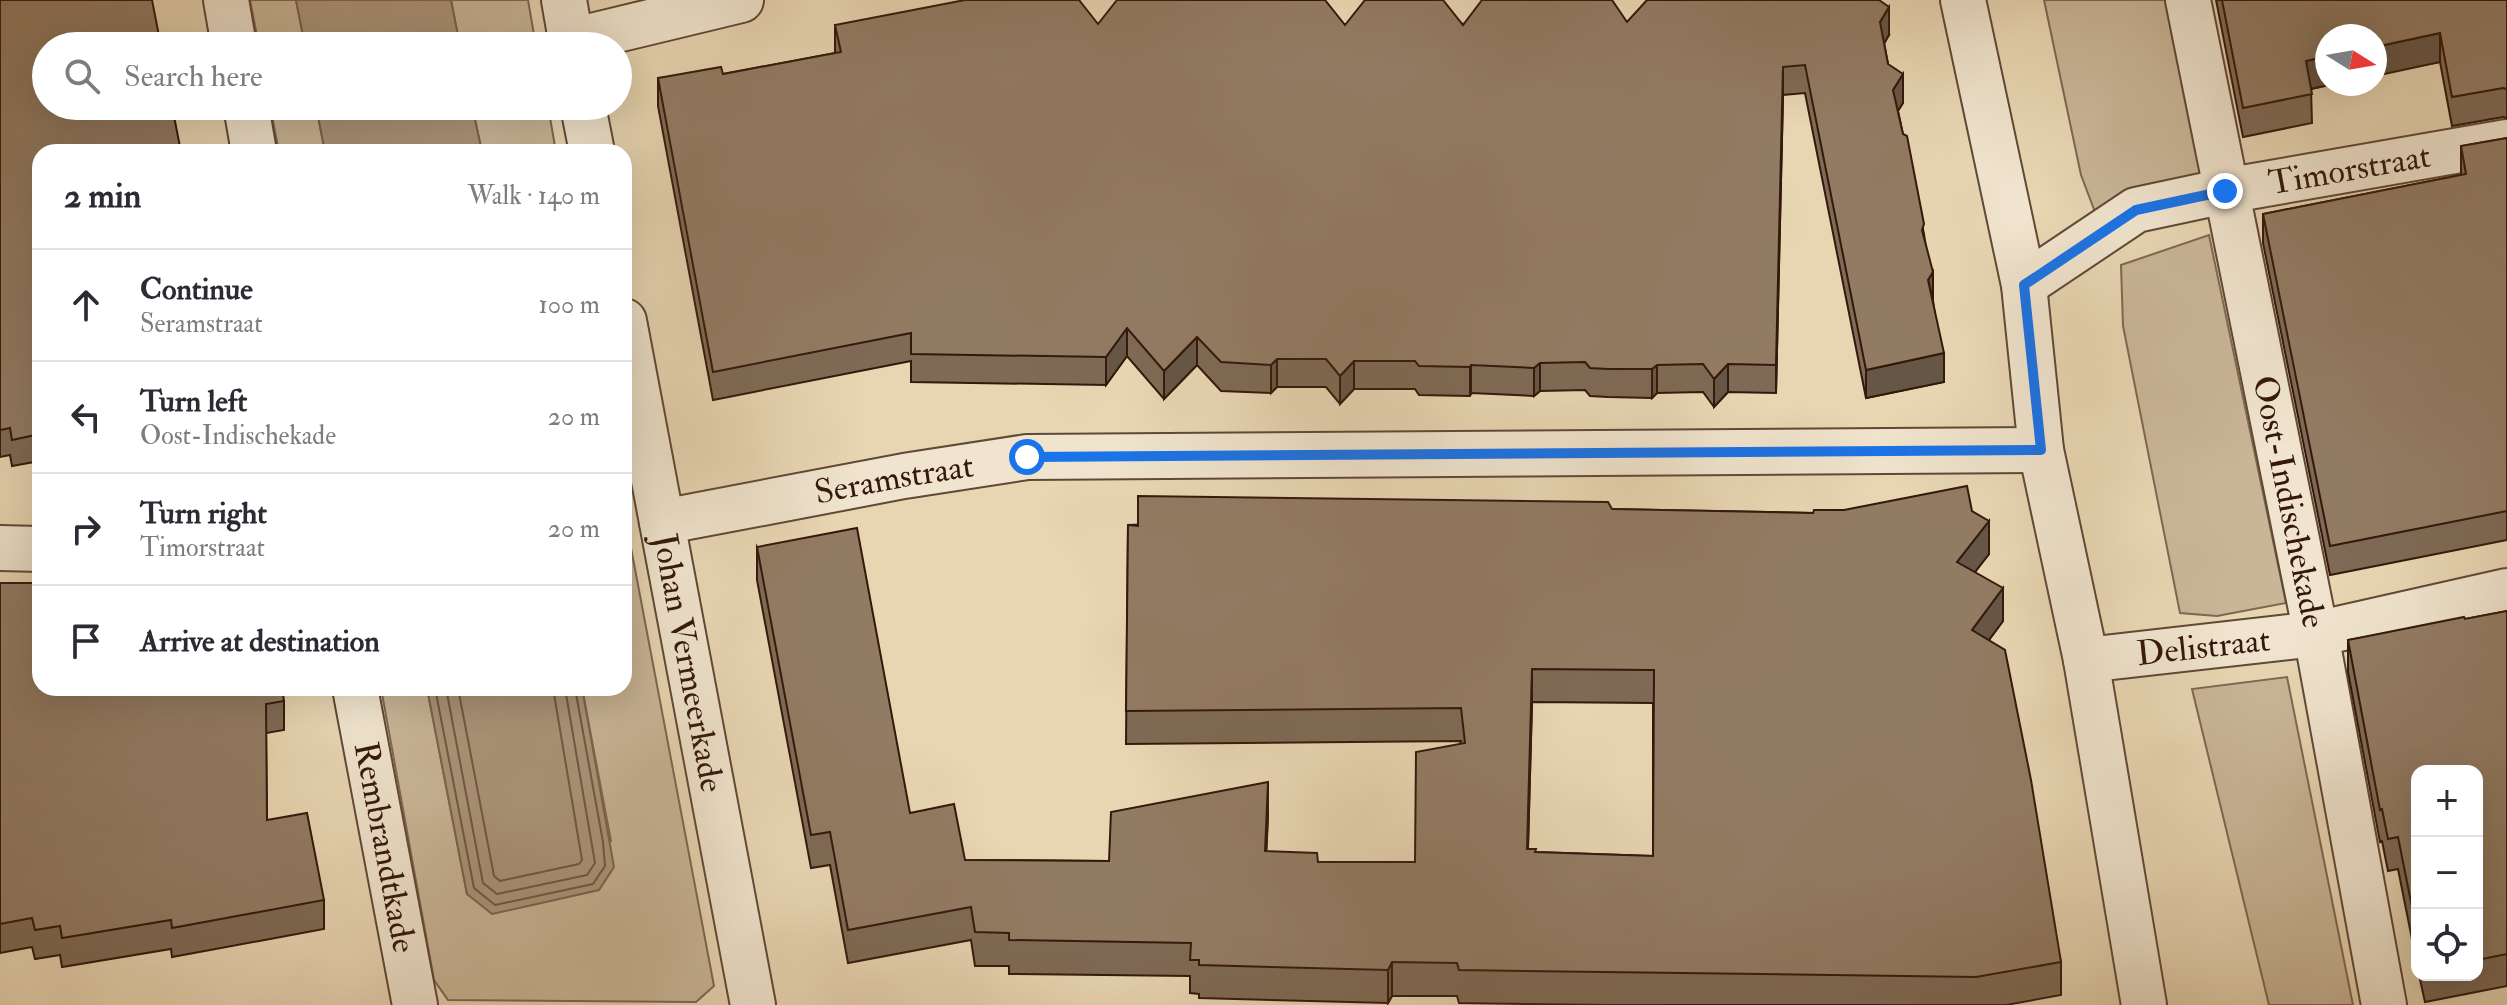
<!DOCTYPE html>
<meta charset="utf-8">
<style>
:root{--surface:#fff;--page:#f2f2f3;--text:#2b2b33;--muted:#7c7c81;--line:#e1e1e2}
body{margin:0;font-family:"IM FELL Double Pica",serif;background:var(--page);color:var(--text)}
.controls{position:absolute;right:24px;bottom:24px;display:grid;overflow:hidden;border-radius:16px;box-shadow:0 8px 32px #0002}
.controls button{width:72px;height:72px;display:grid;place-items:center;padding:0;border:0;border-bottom:2px solid var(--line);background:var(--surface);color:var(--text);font:40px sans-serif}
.compass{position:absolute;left:2315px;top:24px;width:72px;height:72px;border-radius:50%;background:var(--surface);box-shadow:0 8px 32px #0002;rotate:101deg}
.stop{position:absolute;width:24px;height:24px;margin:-18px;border:6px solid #1a73e8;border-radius:50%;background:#fff}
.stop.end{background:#1a73e8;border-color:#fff;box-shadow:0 2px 8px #0008}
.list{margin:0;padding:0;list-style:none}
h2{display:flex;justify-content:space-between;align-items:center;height:104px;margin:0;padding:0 32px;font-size:34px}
h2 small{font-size:26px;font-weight:400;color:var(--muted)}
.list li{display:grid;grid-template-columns:52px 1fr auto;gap:24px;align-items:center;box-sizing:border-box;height:112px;padding:0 32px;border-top:2px solid var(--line)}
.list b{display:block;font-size:30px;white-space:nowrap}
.list p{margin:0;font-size:26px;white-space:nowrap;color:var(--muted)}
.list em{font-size:26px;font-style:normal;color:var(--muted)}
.icon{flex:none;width:44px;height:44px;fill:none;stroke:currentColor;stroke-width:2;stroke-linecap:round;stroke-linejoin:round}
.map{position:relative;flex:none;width:2507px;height:1005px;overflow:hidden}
.search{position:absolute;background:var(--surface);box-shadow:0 8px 32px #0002;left:32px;top:32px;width:600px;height:88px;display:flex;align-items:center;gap:20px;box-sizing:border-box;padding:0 28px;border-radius:44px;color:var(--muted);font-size:30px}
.panel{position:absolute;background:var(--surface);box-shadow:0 8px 32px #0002;left:32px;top:144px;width:600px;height:552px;border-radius:24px}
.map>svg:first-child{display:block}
.green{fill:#c9b697;stroke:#7e6752;stroke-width:2}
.water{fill:#ab957a;stroke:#7b634e;stroke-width:2}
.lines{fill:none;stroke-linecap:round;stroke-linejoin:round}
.shore{stroke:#705643;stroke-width:2}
.pedestrian-casing{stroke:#614836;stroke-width:48}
.minor-casing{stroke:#614836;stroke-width:48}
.pedestrian{stroke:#f0e4ce;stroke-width:44}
.minor{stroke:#f0e4ce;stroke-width:44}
.wall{fill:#7e6a55;stroke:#34180c;stroke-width:2;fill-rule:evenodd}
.shaded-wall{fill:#665645;stroke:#34180c;stroke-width:2}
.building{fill:#927b63;stroke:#34180c;stroke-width:2;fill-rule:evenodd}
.route{stroke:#1a73e8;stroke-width:10}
.labels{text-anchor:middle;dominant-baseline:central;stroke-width:8;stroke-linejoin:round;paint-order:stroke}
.street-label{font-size:34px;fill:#34180c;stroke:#f0e4ce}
</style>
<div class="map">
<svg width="2507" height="1005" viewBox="0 0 2507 1005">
<rect width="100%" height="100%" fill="#e8d6b3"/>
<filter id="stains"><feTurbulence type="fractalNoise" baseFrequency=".0025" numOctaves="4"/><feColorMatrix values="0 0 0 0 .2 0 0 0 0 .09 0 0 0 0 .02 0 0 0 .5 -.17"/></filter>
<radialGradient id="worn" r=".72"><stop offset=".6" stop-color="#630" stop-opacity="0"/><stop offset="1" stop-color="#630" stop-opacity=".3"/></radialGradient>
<path class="green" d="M250,0h46l9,46h-46z
M451,0h77l8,46h-76z
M2044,0h122l37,174 -108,38 -14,-37z
M270,106h46l9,46h-46z
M472,106h76l8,46h-74z
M2209,235l77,368 -69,13 -37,-3 -57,-287 -2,-61z
M624,511l90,475 -18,16 -248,-2 -14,-20 -53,-292h46l40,206 144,-53 -29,-153h42z
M2287,677l66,328h-84l-77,-316z"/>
<path class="water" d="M296,0h155l9,46h-155z
M316,106h156l10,46h-157z
M427,688h155l32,179 -15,23 -107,24 -25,-20z"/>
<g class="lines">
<path class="shore" d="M435,688l39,200 21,17 98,-21 12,-18 -2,-24 -28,-154
M446,688l37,195 14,11 90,-19 8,-12 -30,-175
M458,688l36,188 6,5 79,-17 3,-4 -29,-172"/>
<defs>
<g id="pedestrian">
<path id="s1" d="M2188,0l128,634 68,371"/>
</g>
<g id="minor">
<path d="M226,0l8,46"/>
<path d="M564,0l8,46"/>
<path d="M1963,0l61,285 17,165 45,210 58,345"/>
<path d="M571,41l170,-41"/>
<path d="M246,106l8,46"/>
<path d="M583,106l9,46"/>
<path id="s2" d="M2024,285l112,-75 89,-19 282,-49"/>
<path id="s3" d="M624,321l129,684"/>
<path id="s4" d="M662,522l242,-46 123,-19 1014,-7"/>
<path d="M0,548l40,1"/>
<path id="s5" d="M2086,660l230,-26 191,-43"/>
<path id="s6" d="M355,688l60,317"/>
</g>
</defs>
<use href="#pedestrian" class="pedestrian-casing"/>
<use href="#minor" class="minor-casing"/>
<use href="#pedestrian" class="pedestrian"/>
<use href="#minor" class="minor"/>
</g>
<path class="wall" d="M0,0l40,152v309l-28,5 -2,-11 -10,2z
M2216,0h291v118l-4,-1 -51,9 -12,-64 -113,22h7l-23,5 1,34 -69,14z
M1627,22l262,13 -5,8 4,21 15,39 -5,8 26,123 20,148 -78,16 -61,-305 -22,2 -7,298 -48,-1 -14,15 -11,-15 -46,1 -5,5 -44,-1 -18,-1 -5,-6 -45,1 -6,5 -63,-3 -1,3 -51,-1 -4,-6h-61l-14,15 -14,-17h-49l-6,6 -50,-2 -24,-26 -33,34 -37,-43 -21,29 -195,-3v-21l-198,39 -55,-294v-28l65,-4 112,-21v-28l263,-1 247,1z
M2507,138v402l-177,35 -67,-332v-29l198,-39v-29z
M1612,509l201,4 159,-2 17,43 -14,18 28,49 -14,19 72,322v33l-55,10h-400l-147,-2 -2,-7h-65l-4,7 -189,-5v-4l-9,-1v-17l-181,-2v-8h-34l-4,-26 -123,23 -18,-98 -19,3 -54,-288v-33l153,266 55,47 144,1 159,-46 -2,37 52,10h97l46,-121 -335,3 2,-219zM1532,702l121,1v153l-117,-4 -8,-3z
M0,583l284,118v29l-18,3 1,87 57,80v29l-152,28 -1,-8 -109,18 -2,-12 -25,4 -3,-12 -32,6z
M2507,611v375l-82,16 -6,-27h58v-204h-60v193l-19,-95 -10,2 -6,-30 -2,1 -32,-170v-32l117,-21z"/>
<path class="shaded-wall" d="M1889,7v28l-9,16v-29z
M2440,33v29l-65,14v-29z
M2327,56v28h6l-27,6v-29z
M1783,67v28l-7,298v-28z
M1903,74v29l-10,15v-28z
M1933,272v28l-5,-20z
M1127,328v28l-21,29v-28z
M1197,337v28l-33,34v-28z
M1944,353v29l-78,16v-28z
M1277,359v28l-6,6v-28z
M1354,361v28l-14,15v-28z
M1540,363v28l-6,5v-28z
M1728,364v28l-14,15v-28z
M1471,365v28l-1,3v-29z
M1657,365v28l-5,5v-29z
M1989,521v33l-32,41v-33z
M2003,588v33l-31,42v-33z
M1532,669v33l-5,180v-33z
M1268,782v33l-3,70v-34z
M1392,962v34l-4,7v-33z"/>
<path class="building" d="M0,0h152l9,46h-115v60h126l9,46h-141v282l-28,6 -2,-12 -10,2z
M965,0h114l19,24 19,-24h208l20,25 20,-25h78l20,25 19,-25h130l15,22 20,-22h232l10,7 -9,15 8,42 15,10 -10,16 10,44 4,2 17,88 -2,6 11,42 -5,8 16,73 -78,17 -61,-305 -22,2 -7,298 -48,-1 -14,15 -11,-15 -46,1 -5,4h-44l-18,-1 -5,-6 -45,1 -6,5 -63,-3 -1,2 -51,-1 -4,-5h-61l-14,15 -14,-17h-49l-6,6 -50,-3 -24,-25 -33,34 -37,-43 -21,29 -195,-3v-21l-198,39 -55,-294 63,-11 2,7 118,-22 -6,-27z
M2222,0h285v89l-4,-1 -51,9 -12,-64 -65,14v-11h-48v20l-21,5 6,33 -69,14z
M2507,138v373l-177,35 -67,-332 203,-40 -5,-28z
M1967,486l5,25 17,10 -32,41 46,26 -31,42 33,20 26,130 30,182 -85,15 -517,-7 -2,-7 -65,-1 -4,8 -189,-5v-5h-9l1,-17 -182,-3v-7l-34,-1 -4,-25 -123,23 -18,-98 -19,3 -54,-288 100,-19 53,285 44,-9 11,56 144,1 2,-49 157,-30 -3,69 52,2 1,9h97l1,-110 49,-9 -4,-35 -335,3 2,-186 10,1v-30l470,6 4,7 201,4 1,-3h30zM1532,669l122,1 -1,186 -118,-4 1,-3h-9z
M0,583h40v105h242l2,13 -18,3 1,116 40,-7 17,87 -152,28 -1,-8 -109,18 -2,-12 -25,4 -3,-12 -32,6z
M2507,611v343l-30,6v-189h-60v161l-19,-95 -10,2 -6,-30 -2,1 -32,-170 116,-23 1,2z"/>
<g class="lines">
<path class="route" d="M1027,457l1014,-7 -17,-165 112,-75 89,-19"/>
</g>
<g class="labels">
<g class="street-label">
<text stroke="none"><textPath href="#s2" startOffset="352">Timorstraat</textPath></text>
<text stroke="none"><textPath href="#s4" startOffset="236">Seramstraat</textPath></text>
<text stroke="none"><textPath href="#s1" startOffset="512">Oost-Indischekade</textPath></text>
<text stroke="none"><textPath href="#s5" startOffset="118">Delistraat</textPath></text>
<text stroke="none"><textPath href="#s3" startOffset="348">Johan Vermeerkade</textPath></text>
<text stroke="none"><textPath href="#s6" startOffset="162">Rembrandtkade</textPath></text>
</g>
</g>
<rect width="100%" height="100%" filter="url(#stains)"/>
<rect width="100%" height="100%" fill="url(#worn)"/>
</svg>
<div class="controls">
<button>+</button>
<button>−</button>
<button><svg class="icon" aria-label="locate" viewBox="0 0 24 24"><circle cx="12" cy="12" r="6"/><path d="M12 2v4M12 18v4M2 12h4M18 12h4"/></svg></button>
</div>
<svg class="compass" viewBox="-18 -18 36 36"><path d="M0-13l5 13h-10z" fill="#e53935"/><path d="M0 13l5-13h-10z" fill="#7c7c81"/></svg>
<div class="stop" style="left:1027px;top:457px"></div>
<div class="stop end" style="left:2225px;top:191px"></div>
<div class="search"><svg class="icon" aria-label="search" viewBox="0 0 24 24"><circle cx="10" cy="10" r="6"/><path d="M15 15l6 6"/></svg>Search here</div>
<section class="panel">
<h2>2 min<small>Walk · 140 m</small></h2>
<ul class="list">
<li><svg class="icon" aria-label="ahead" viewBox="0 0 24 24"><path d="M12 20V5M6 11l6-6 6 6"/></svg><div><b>Continue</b><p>Seramstraat</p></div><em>100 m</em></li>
<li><svg class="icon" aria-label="left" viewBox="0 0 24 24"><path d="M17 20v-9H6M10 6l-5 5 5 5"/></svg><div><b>Turn left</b><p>Oost-Indischekade</p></div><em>20 m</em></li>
<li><svg class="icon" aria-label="right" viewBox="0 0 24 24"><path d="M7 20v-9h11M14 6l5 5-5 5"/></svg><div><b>Turn right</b><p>Timorstraat</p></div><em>20 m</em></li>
<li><svg class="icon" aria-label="arrive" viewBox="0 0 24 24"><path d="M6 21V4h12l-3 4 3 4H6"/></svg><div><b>Arrive at destination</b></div></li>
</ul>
</section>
</div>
